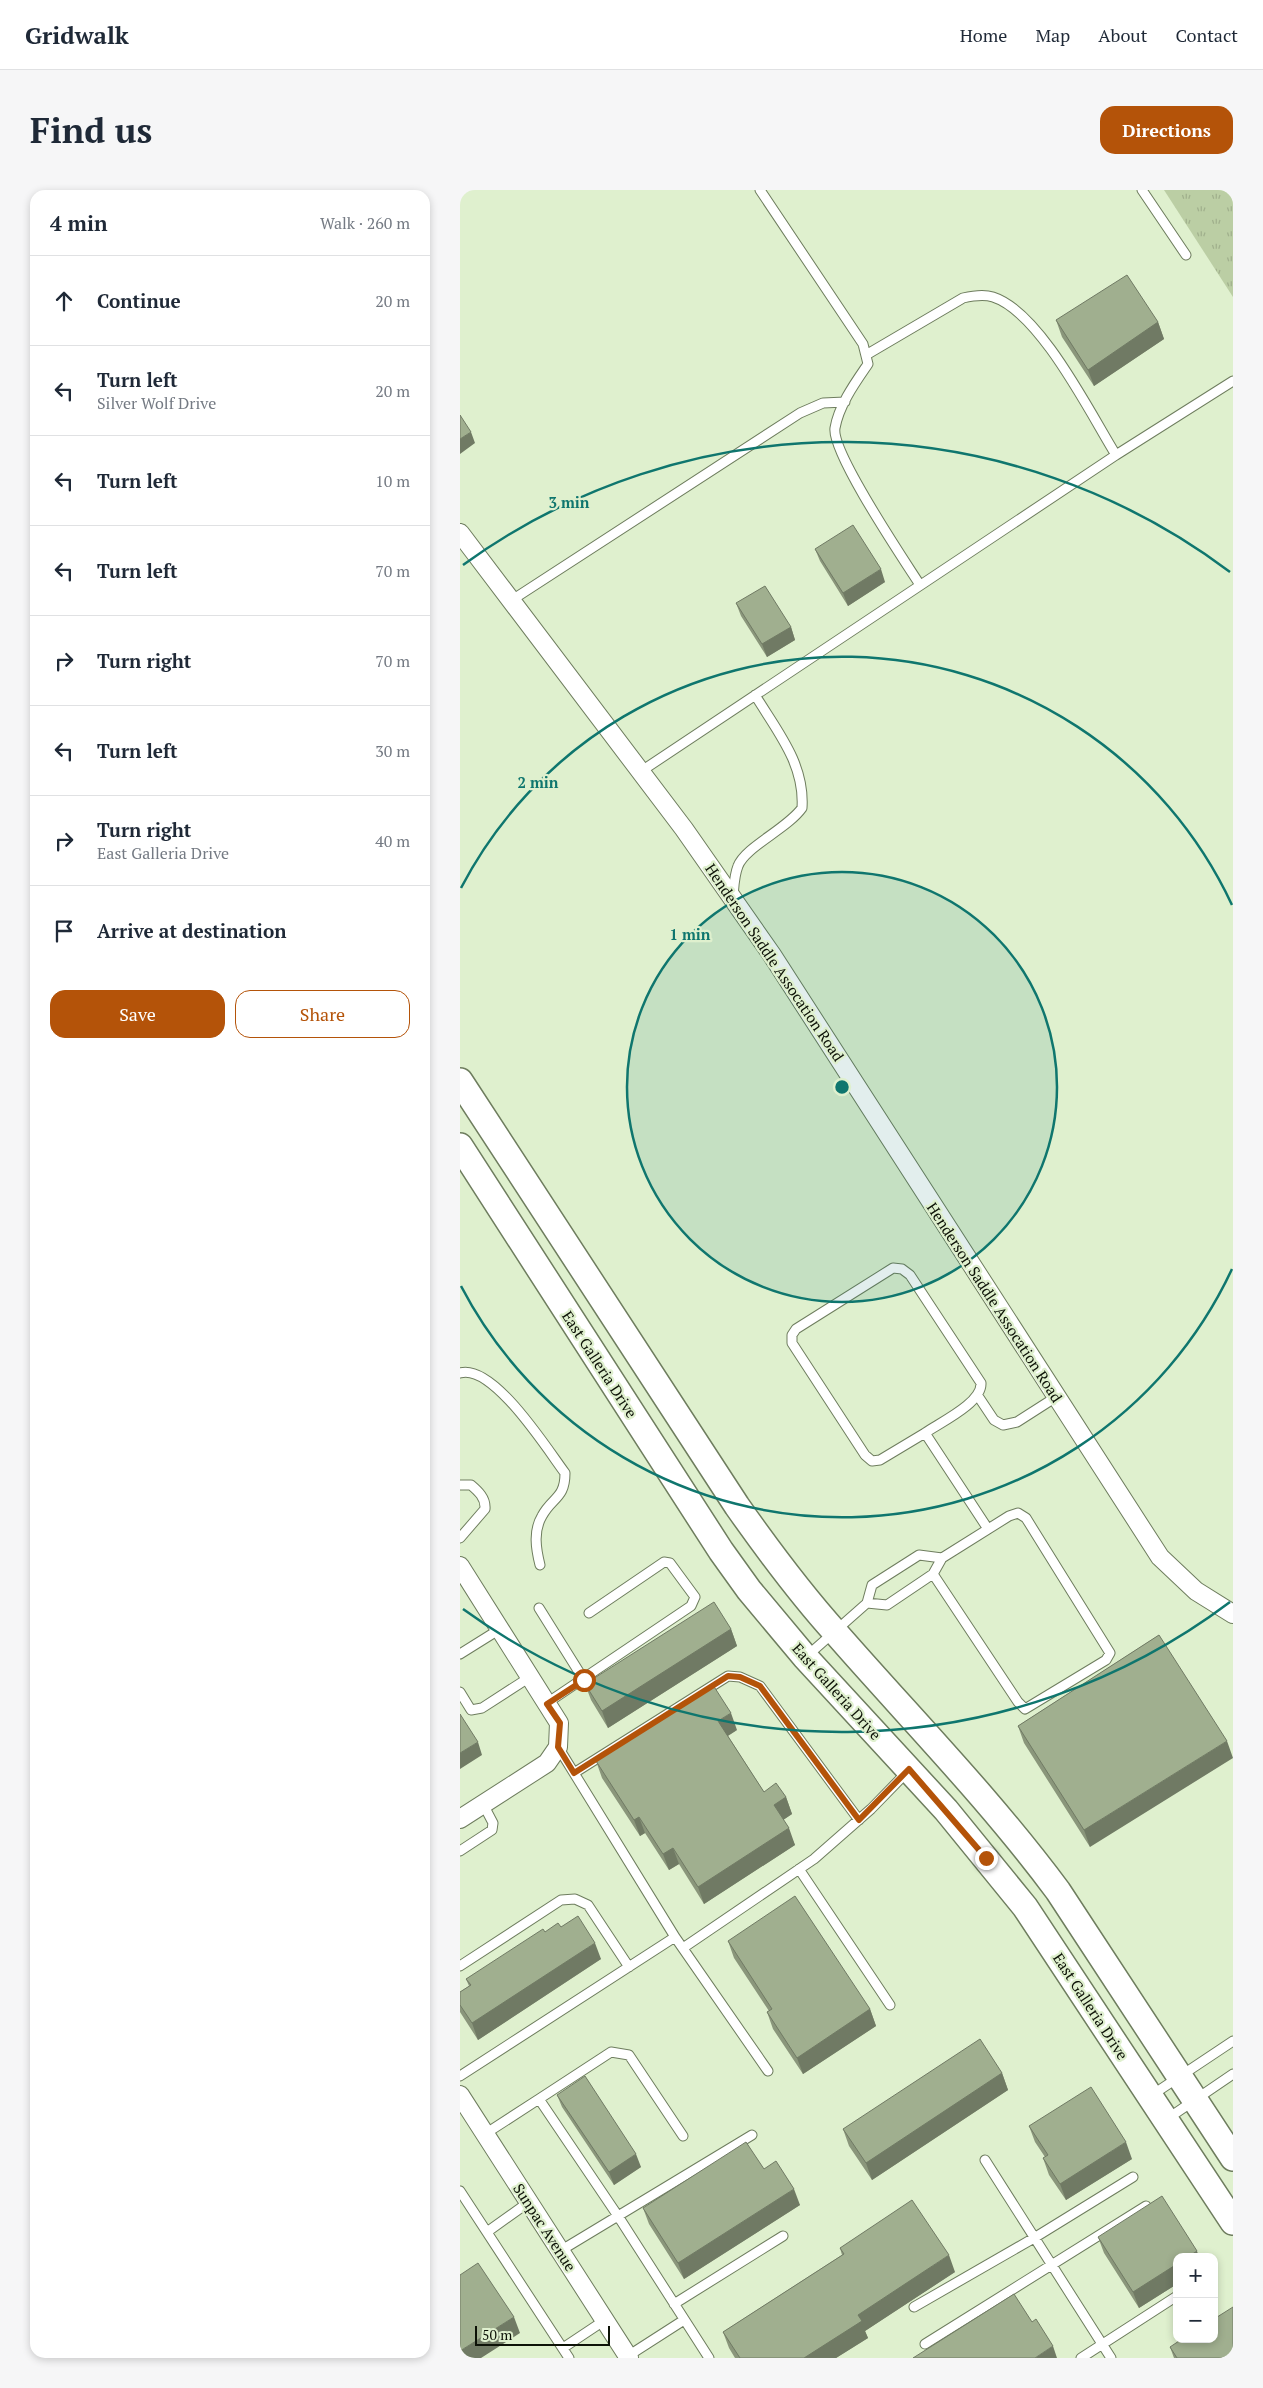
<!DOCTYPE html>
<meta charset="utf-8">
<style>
:root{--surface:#fff;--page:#f6f6f7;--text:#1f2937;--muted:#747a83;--line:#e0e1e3;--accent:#b45309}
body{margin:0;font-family:"PT Serif",serif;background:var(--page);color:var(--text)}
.controls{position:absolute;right:15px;bottom:15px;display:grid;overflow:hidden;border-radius:10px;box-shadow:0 2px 8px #0003}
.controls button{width:45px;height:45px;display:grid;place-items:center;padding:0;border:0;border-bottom:1px solid var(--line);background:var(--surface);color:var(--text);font:25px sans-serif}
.scale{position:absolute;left:15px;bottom:12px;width:135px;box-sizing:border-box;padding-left:5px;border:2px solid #0d1207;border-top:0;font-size:14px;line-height:18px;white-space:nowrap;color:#0d1207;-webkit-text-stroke:4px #dff0ce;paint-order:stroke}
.stop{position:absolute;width:15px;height:15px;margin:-11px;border:4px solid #b45309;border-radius:50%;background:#fff}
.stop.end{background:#b45309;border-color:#fff;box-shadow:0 1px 5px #0008}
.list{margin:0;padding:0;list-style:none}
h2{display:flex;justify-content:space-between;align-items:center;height:65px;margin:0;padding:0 20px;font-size:21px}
h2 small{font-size:16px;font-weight:400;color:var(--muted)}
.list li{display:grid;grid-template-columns:32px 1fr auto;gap:15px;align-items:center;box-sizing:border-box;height:90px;padding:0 20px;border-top:1px solid var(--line)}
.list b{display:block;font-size:19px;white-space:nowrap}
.list p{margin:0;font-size:16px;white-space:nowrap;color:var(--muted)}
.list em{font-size:16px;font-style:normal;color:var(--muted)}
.actions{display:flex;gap:10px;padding:15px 20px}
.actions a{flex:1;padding:11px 0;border:1px solid var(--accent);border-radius:15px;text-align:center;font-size:18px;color:var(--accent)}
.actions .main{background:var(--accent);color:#fff}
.icon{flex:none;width:28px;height:28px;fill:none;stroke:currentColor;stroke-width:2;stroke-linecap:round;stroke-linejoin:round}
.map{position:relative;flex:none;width:773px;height:2168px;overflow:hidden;border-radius:15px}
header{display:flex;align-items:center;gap:30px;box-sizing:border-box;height:70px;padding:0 25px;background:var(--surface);border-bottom:1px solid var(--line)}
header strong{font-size:24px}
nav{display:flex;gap:28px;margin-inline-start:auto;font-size:18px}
.intro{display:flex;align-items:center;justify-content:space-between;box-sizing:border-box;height:120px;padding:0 30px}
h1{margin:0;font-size:35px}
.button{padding:12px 22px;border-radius:15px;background:var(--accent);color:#fff;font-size:18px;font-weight:700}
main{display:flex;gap:30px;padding:0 30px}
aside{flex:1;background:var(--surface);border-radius:15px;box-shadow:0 2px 8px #0003}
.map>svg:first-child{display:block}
.grass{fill:url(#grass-tufts)}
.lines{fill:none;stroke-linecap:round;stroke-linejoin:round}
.lane-casing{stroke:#6e7d5e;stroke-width:11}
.street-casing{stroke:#6e7d5e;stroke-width:20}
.secondary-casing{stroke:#6e7d5e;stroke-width:28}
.lane{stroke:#fff;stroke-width:9}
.street{stroke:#fff;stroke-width:18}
.secondary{stroke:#fff;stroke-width:25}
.wall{fill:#8a967b}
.shaded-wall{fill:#707a64}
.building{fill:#a0af8f;stroke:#707a64}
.route{stroke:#b45309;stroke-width:6}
.ring{fill:none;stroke:#0f766e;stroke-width:2.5}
.labels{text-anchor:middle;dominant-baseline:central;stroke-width:4.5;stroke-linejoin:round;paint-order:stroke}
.street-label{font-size:15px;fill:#0d1207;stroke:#dff0ce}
.centre{fill:#0f766e;stroke:#dff0ce;stroke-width:2.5}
.ring-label{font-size:15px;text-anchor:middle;font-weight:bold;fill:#0f766e;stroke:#dff0ce;stroke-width:4.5;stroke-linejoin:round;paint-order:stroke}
</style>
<header>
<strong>Gridwalk</strong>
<nav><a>Home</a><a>Map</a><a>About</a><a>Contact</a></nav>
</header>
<div class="intro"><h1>Find us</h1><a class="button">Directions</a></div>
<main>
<aside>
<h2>4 min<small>Walk · 260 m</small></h2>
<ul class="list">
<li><svg class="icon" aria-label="ahead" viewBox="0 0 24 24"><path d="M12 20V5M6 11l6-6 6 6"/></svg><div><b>Continue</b></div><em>20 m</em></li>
<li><svg class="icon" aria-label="left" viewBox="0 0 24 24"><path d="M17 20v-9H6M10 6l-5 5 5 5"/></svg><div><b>Turn left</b><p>Silver Wolf Drive</p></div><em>20 m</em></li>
<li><svg class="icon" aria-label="left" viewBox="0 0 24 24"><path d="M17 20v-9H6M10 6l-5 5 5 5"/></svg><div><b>Turn left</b></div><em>10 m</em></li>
<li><svg class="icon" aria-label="left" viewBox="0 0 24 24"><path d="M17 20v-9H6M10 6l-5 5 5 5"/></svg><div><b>Turn left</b></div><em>70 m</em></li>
<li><svg class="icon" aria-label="right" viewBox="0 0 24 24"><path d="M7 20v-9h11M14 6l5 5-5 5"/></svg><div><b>Turn right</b></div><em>70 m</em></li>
<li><svg class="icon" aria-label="left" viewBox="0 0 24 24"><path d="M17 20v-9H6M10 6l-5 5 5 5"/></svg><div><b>Turn left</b></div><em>30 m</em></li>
<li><svg class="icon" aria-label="right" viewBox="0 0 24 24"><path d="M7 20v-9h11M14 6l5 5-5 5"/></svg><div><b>Turn right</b><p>East Galleria Drive</p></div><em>40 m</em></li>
<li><svg class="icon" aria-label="arrive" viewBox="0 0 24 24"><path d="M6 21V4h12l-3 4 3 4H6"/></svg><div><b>Arrive at destination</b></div></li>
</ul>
<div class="actions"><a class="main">Save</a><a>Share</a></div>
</aside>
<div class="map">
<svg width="773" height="2168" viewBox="0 0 773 2168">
<defs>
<pattern id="grass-tufts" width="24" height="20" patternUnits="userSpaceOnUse" patternTransform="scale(1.25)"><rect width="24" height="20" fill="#bbcea4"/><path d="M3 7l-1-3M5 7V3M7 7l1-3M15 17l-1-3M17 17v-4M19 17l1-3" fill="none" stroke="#a0b08c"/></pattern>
</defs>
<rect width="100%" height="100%" fill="#dff0ce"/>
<path class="grass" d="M704,0h69v107z"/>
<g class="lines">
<defs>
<path id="lane" d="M300,0l103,154 5,20c-13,19 -29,41 -33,64 -4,24 69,132 85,157
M682,0l44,65
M406,165l97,-57c9,-2 20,-4 30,-1 47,15 97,116 123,158
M52,410l288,-187 23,-10 22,-1
M180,582l476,-317 117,-74
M273,707c1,-11 1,-21 5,-31 7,-19 49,-37 64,-58 3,-44 -25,-77 -47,-113
M0,1183c33,-10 87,76 105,100 0,26 -13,24 -23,43 -9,15 -6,33 -2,49
M518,1206l16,24 9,5 14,-3 39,-25
M465,1243l-45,27 -8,1 -7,-6 -73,-112v-8l4,-6 97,-61 9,1 8,6 71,108c1,20 -40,39 -56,50l63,96
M0,1295h11c7,6 15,13 14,24l-25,29
M407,1413l20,2 46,-31 9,-16 67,-42 9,-3 8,5 84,135 -4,7 -81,49 -7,-7 -85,-128
M79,1418l45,72
M0,1464l40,-25
M347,1466l60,-53 5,-18 47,-30 23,3
M0,1502l11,18 11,-2 48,-31
M87,1513l144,-97 4,-9 -25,-34 -6,-1 -75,51
M98,1557l117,190 93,134
M114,1583l154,-97 12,1 20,9 99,134
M0,1661l32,-21 1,-7 -10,-19
M339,1679l91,136
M223,1758l131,-89 57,-50 37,-38
M0,1776l101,-66 14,-1 13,6 41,62
M0,1886l215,-139
M692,1905l81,-54
M79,1909l72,-47 18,3 54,81
M707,1929l66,-45
M25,1944l54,-35 79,117 91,142
M525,1970l126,198
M0,2001l109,167
M27,2042l42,-30
M100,2061l192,-116
M214,2114l109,-68
M454,2117l120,-69 99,-61
M465,2154l221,-138
M103,2158l42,-28
M168,2166l56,-36
M621,2168l96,-62"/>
<path id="street" d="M0,343l224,296 88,126 388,602 36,34 37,23
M0,1376l99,157 -1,24 -11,16 -87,56
M0,1905l169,263"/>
<path id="secondary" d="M0,891l277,425c31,44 62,86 98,126 75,86 154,166 223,259l175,267
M0,956l261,405 28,39 56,67 141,153 79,97 208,315"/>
</defs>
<use href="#lane" class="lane-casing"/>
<use href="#street" class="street-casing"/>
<use href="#secondary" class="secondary-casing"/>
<use href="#lane" class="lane"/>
<use href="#street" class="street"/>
<use href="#secondary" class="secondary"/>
</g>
<path class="wall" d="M596,130l102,2 6,17 -70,47 -32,-49z
M355,359l70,33 -37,24 -28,-45z
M276,413l55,24 4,13 -28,17 -26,-41z
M271,1439l6,17 -129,82 -17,-28 -6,-16z
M699,1445l-69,212 -66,-104 -6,-17z
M277,1540l-9,6 36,56 22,5 6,17 -9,6 12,25 -91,59 -25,-40 -10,6 -24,-37 -5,3 -38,-58 -6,-17z
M101,1737l40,32 -123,81 -18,-28v-20l9,-6 -3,-7 79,-47z
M268,1751l142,68 6,17 -73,48 -30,-45 -6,-17 2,-1 -35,-53z
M542,1883l6,17 -136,90 -23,-34 -6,-17z
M97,1905l84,72 -27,18 -52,-78z
M569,1936l103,33 -66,41 -17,-25 -6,-17 2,-1 -10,-15z
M304,1979l36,36 -116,74 -35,-55 -6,-16z
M638,2047l79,20v27l-38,24 -35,-55z
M380,2058l115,24 -90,59 3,7 -32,20h-101l-6,-10 -6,-16 119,-77z
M710,2157l63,11h-59z"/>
<path class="shaded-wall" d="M698,132l6,17 -70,47 -6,-16z
M11,242l4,11 -15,11v-15z
M421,379l4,13 -37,24 -5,-13z
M331,437l4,13 -28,17 -5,-13z
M271,1439l6,17 -129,82 -6,-17z
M271,1523l6,17 -13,8 -6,-17z
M767,1551l6,17 -143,89 -6,-17z
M18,1552l4,13 -22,14v-16z
M326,1607l6,17 -12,8 -6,-17z
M179,1627l6,16 -5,3 -6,-16z
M329,1638l6,17 -91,59 -6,-17z
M213,1658l6,16 -10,6 -6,-16z
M135,1753l6,16 -123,81 -6,-17z
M410,1819l6,17 -73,48 -6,-16z
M542,1883l6,17 -136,90 -6,-17z
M666,1952l6,17 -66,41 -6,-16z
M176,1964l5,13 -27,18 -5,-13z
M334,1999l6,16 -116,74 -6,-16z
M737,2061l2,6h-11z
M489,2065l6,17 -90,59 3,7 -32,20h-32l54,-43z
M717,2074v20l-38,24 -6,-16z
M54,2127l6,16 -39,25h-21v-7z
M593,2156l4,12h-22z"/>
<path class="building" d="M667,85l31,47 -70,48 -32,-50z
M0,225l11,17 -11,7z
M393,335l28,44 -38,24 -28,-44z
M305,396l26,41 -29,17 -26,-41z
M254,1412l17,27 -129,82 -17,-27z
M699,1445l68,106 -143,89 -66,-104z
M253,1495l18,28 -13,8 46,71 12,-9 10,14 -12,8 15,23 -91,59 -25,-39 -10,6 -24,-37 -5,3 -38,-59z
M0,1524l18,28 -18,11z
M335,1706l75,113 -73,49 -30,-46 5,-3 -44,-68z
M118,1726l17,27 -123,80 -12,-18v-13l11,-7 -5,-6 77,-50 2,3 13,-9 3,4z
M520,1849l22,34 -136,90 -23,-34z
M125,1886l51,78 -27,18 -52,-77z
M631,1897l35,55 -66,42 -17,-26 5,-3 -19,-29z
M286,1952l18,27 12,-8 18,28 -116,74 -35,-55z
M702,2006l35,55 -9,6h-11v7l-44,28 -35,-55z
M452,2010l37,55 -91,60 4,6 -58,37h-64l-17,-26 121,-78 -4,-6z
M18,2073l36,54 -54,34v-76z
M554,2104l18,28 4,-3 17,27 -18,12h-122z
M773,2117v51h-56l-7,-11 12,-8h32v-20z"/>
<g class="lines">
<path class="route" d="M124,1490l-37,24 13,19 -2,24 16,26 154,-97 12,1 20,9 99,134 50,-51 77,89"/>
</g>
<circle cx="382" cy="897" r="215" fill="#0f766e" fill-opacity=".12"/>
<g class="ring">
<circle cx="382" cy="897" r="215"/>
<path d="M772 1079A430 430 0 0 1 1 1096M1 698A430 430 0 0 1 772 715"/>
<path d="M770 1412A645 645 0 0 1 3 1419M3 375A645 645 0 0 1 770 382"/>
</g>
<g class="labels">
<g class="street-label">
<text transform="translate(315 772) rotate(56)">Henderson Saddle Assocation Road</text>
<text transform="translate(535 1112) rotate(57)">Henderson Saddle Assocation Road</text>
<text transform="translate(140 1174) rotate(57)">East Galleria Drive</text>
<text transform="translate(377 1501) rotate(48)">East Galleria Drive</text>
<text transform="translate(631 1816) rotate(57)">East Galleria Drive</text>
<text transform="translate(85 2037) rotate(57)">Sunpac Avenue</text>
</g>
</g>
<circle cx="382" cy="897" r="8" class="centre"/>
<g class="ring-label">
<text x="109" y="318">3 min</text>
<text x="78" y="598">2 min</text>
<text x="230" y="750">1 min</text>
</g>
</svg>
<div class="controls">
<button>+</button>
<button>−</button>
</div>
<div class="scale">50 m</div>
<div class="stop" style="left:124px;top:1490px"></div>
<div class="stop end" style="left:526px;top:1668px"></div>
</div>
</main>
